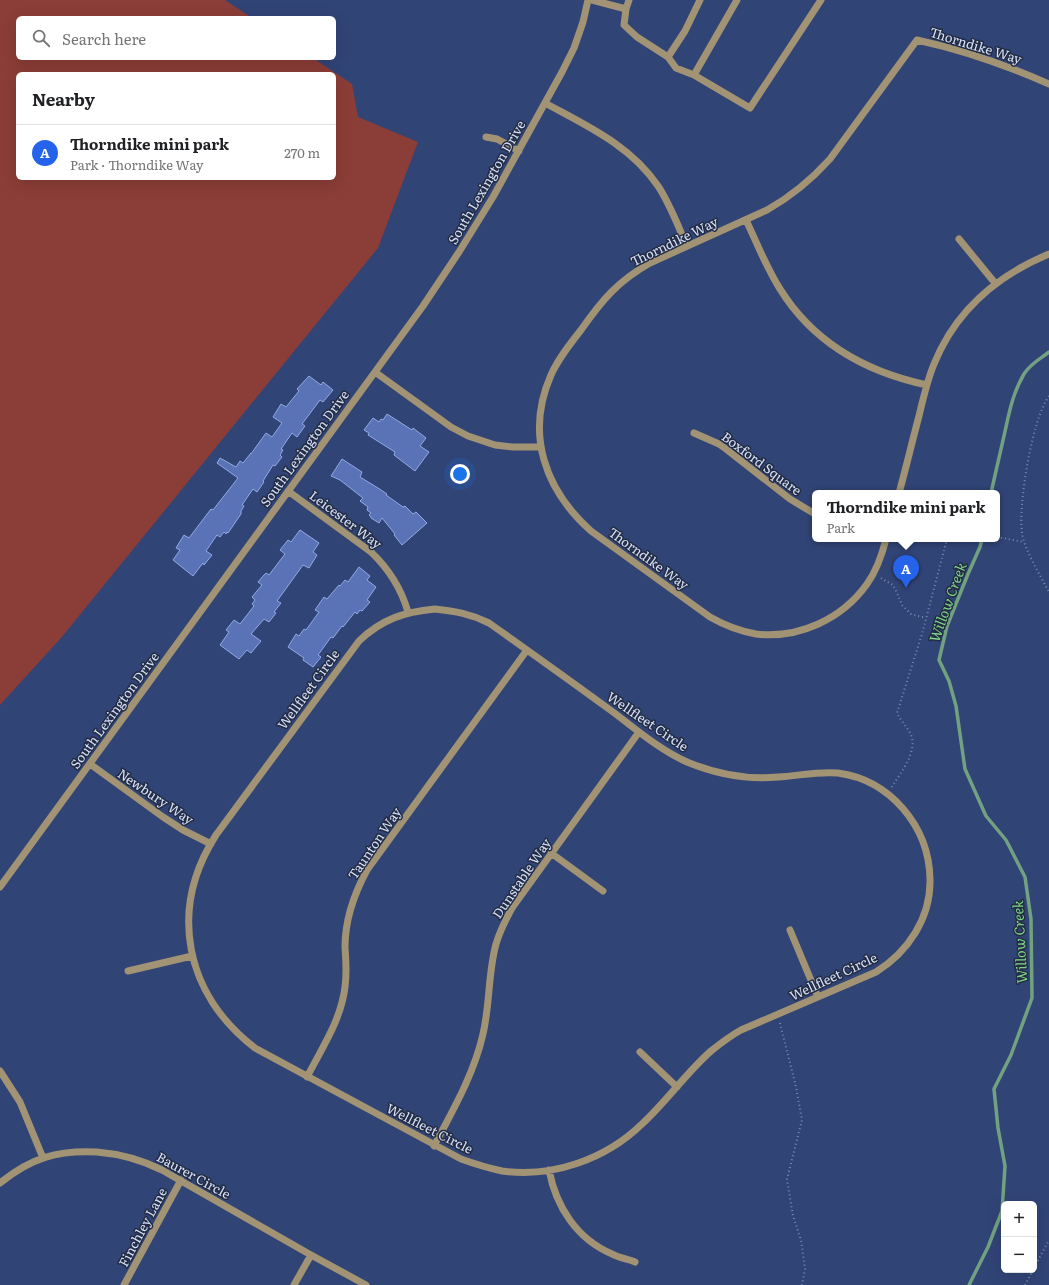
<!DOCTYPE html>
<meta charset="utf-8">
<style>
:root{--surface:#fff;--page:#f2f2f2;--text:#202124;--muted:#757577;--line:#e0e0e0;--accent:#2563eb}
body{margin:0;font-family:Literata,serif;background:var(--page);color:var(--text)}
.controls{position:absolute;right:12px;bottom:12px;display:grid;overflow:hidden;border-radius:6px;box-shadow:0 4px 16px #0002}
.controls button{width:36px;height:36px;display:grid;place-items:center;padding:0;border:0;border-bottom:1px solid var(--line);background:var(--surface);color:var(--text);font:20px sans-serif}
.you{position:absolute;left:460px;top:474px;width:14px;height:14px;margin:-10px;border:3px solid #fff;border-radius:50%;background:#1a73e8;box-shadow:0 0 0 6px #1a73e833}
.badge{display:grid;place-items:center;width:26px;height:26px;border-radius:50%;background:var(--accent);color:#fff;font-size:13px;font-weight:700}
.pin{position:absolute;translate:-50% -33px;filter:drop-shadow(0 1px 2px #0008)}
.pin::after{content:'';position:absolute;top:21px;width:14px;height:12px;background:inherit;clip-path:polygon(0 0,100% 0,50% 100%)}
.popup{position:absolute;left:812px;top:490px;width:188px;height:52px;box-sizing:border-box;display:grid;place-content:center;border-radius:6px;background:var(--surface);filter:drop-shadow(0 1px 3px #0005);font-size:13px;white-space:nowrap;color:var(--muted)}
.popup b{font-size:15px;color:var(--text)}
.popup::after{content:'';position:absolute;left:50%;top:100%;margin-left:-8px;border:8px solid transparent;border-top-color:var(--surface)}
.list{margin:0;padding:0;list-style:none}
h2{display:flex;justify-content:space-between;align-items:center;height:52px;margin:0;padding:0 16px;font-size:17px}
h2 small{font-size:13px;font-weight:400;color:var(--muted)}
.list li{display:grid;grid-template-columns:26px 1fr auto;gap:12px;align-items:center;box-sizing:border-box;height:56px;padding:0 16px;border-top:1px solid var(--line)}
.list b{display:block;font-size:15px;white-space:nowrap}
.list p{margin:0;font-size:13px;white-space:nowrap;color:var(--muted)}
.list em{font-size:13px;font-style:normal;color:var(--muted)}
.icon{flex:none;width:22px;height:22px;fill:none;stroke:currentColor;stroke-width:2;stroke-linecap:round;stroke-linejoin:round}
.map{position:relative;flex:none;width:1049px;height:1285px;overflow:hidden}
.search{position:absolute;background:var(--surface);box-shadow:0 4px 16px #0002;left:16px;top:16px;width:320px;height:44px;display:flex;align-items:center;gap:10px;box-sizing:border-box;padding:0 14px;border-radius:6px;color:var(--muted);font-size:15px}
.panel{position:absolute;background:var(--surface);box-shadow:0 4px 16px #0002;left:16px;top:72px;width:320px;height:108px;border-radius:6px}
.map>svg:first-child{display:block}
.green{fill:#8b3d37;fill-rule:evenodd}
.lines{fill:none;stroke-linecap:round;stroke-linejoin:round}
.stream{stroke:#72a181;stroke-width:3.5}
.building{fill:#5973b6;stroke:#91aae4}
.path{stroke:#7a8ab0;stroke-width:2;stroke-dasharray:1 3;stroke-linecap:butt}
.minor{stroke:#a19373;stroke-width:7}
.labels{text-anchor:middle;dominant-baseline:central;stroke-width:3;stroke-linejoin:round;paint-order:stroke}
.street-label{font-size:13px;fill:#d6e1f9;stroke:#232c43}
.water-label{font-size:14px;font-style:italic;fill:#7ed688;stroke:#232c43}
</style>
<div class="map">
<svg width="1049" height="1285" viewBox="0 0 1049 1285">
<rect width="100%" height="100%" fill="#314476"/>
<path class="green" d="M0,0h225l27,18h-234v40h295l39,26 6,33 60,25 -40,106 -317,390 -61,67zM18,74h316v104h-316z"/>
<g class="lines">
<path class="stream" d="M991,493c5,-22 10,-44 15,-66 4,-19 8,-36 18,-53 6,-10 16,-15 25,-22
M969,1285l19,-38 14,-36 3,-45 -7,-38 -4,-39 17,-34 21,-57 -1,-79 -6,-42 -19,-37 -20,-24 -21,-47 -9,-63 -7,-25 -10,-21 8,-34 21,-52 12,-27 2,-8"/>
</g>
<path class="building" d="M309,376l12,9 2,-3 10,8 -10,12 -3,-2 -18,24 3,2 -8,11 -5,-4 -11,16 2,1 -3,5 2,2 -7,9 -2,-1 -10,16 1,1 -7,10 -4,-3 -11,16 2,1 -3,5v3l-13,19 -1,-1 -1,2 -2,-2 -4,5 -3,-2 -11,16 6,4 -8,10 -1,-2 -10,13 -20,-16 7,-10 -4,-2 8,-13 5,3 22,-29 2,1 25,-32 -21,-15 3,-5 16,9 4,-6 3,2 8,-10v1l15,-21 6,4 10,-14 -9,-6 8,-13 5,3 13,-16 -2,-2z
M387,414l25,16 1,-2 13,10 -6,8 9,6 -14,19 -21,-16 1,-3 -27,-17 1,-2 -5,-3 9,-12 6,4 2,-3 2,1z
M342,459l20,13 -2,5 18,11 9,6 -1,1 17,12 2,-1 8,8 3,-2 11,11 -25,22 -8,-10 1,-1 -13,-16 -3,5 -8,-5v-1l-2,-2 2,-2 -4,-3 1,-3 -8,-6 3,-3 -23,-18 -9,-4z
M300,530l19,13 -6,9 4,3 -8,13 -6,-3 -26,36 4,2 -7,9 2,1 -7,9 -5,-3 -13,15 10,7 -10,12 -4,-3 -8,9 -19,-14 9,-13 -3,-2 8,-10 6,4 14,-18 -2,-2 3,-4 -3,-3 10,-12 -4,-3 6,-7 2,-2 3,2 16,-21 -5,-4 8,-10 3,2z
M359,567l11,9 -3,4 9,7 -9,13 3,2 -8,9 -2,-1 -3,4 -2,-2 -12,15 -1,-1 -9,12 -2,-1 -13,18 3,2 -8,10 -10,-7 1,-2 -16,-11 8,-13 3,2 5,-7 2,1 13,-18 -4,-2 9,-13 3,2 12,-14 1,1 5,-6 3,2z"/>
<g class="lines">
<path class="path" d="M1049,396c-17,23 -31,109 -27,137 2,16 19,44 27,59
M997,537l27,5
M881,578l12,7 4,8 5,12 9,9 15,4
M892,787c8,-14 26,-35 19,-52 -3,-7 -10,-14 -14,-22l25,-79 25,-95
M780,1023l16,64 6,33 -15,59 6,37 8,24 4,29 -3,16
M1034,1268l15,-28
M1025,1285l8,-15"/>
<path class="minor" d="M592,0l34,9 3,-9
M737,0l-43,75 56,33 71,-108
M626,9l-2,16 13,12 31,20 17,-26 15,-31
M668,57l8,11 18,7
M545,103c42,23 85,42 113,83 12,18 20,40 29,60
M486,137l11,2 22,12
M746,220c11,23 20,47 34,69 33,53 86,83 147,96
M959,239l36,44
M375,372l76,55 17,9 27,9 18,2h28
M694,433l25,11 7,5 64,50 25,15
M288,491l83,61c18,17 30,36 37,60
M899,493c7,-25 13,-51 20,-77 4,-17 8,-35 15,-52 22,-54 62,-88 115,-110
M886,539c-4,16 -9,31 -19,45 -25,35 -68,55 -111,50 -17,-3 -32,-9 -46,-17l-119,-86c-46,-41 -66,-97 -40,-156 7,-16 19,-31 30,-45 21,-30 37,-49 69,-67l117,-53c25,-14 44,-30 63,-51l87,-119c46,10 89,25 132,44
M435,609c20,2 36,5 54,14 41,29 83,59 124,89 24,18 47,38 74,50 29,12 60,18 91,15 20,-1 40,-6 60,-4 52,7 91,53 92,106 1,39 -22,73 -54,93l-135,58c-11,6 -20,13 -30,21 -25,22 -44,50 -69,73 -36,35 -89,54 -140,47 -14,-3 -27,-7 -41,-12l-206,-111c-70,-54 -87,-138 -39,-213l143,-194c23,-22 45,-29 76,-32z
M90,764l73,53 20,13 28,14
M551,853l52,38
M0,887l423,-581 36,-54 34,-55 69,-125 12,-24 9,-26 5,-22
M790,930l28,67
M128,971l64,-15
M640,1052l37,35
M0,1071l20,31 23,56
M307,1077c15,-29 34,-57 38,-90 2,-14 1,-27 0,-40 0,-28 9,-53 22,-77l160,-220
M434,1146c19,-36 40,-72 49,-112 7,-30 5,-61 13,-90 4,-13 10,-25 16,-36l127,-176
M549,1170c7,37 28,69 63,84 7,4 16,5 23,8
M0,1183c31,-25 57,-33 97,-31 24,2 43,7 65,18l149,85 55,30
M124,1285l57,-105
M294,1285l17,-30"/>
</g>
<g class="labels">
<g class="street-label">
<text transform="translate(976 45) rotate(17)">Thorndike Way</text>
<text transform="translate(486 182) rotate(-60)">South Lexington Drive</text>
<text transform="translate(674 241) rotate(-26)">Thorndike Way</text>
<text transform="translate(304 448) rotate(-54)">South Lexington Drive</text>
<text transform="translate(762 463) rotate(37)">Boxford Square</text>
<text transform="translate(346 519) rotate(37)">Leicester Way</text>
<text transform="translate(649 558) rotate(36)">Thorndike Way</text>
<text transform="translate(308 689) rotate(-54)">Wellfleet Circle</text>
<text transform="translate(114 710) rotate(-54)">South Lexington Drive</text>
<text transform="translate(648 721) rotate(34)">Wellfleet Circle</text>
<text transform="translate(156 796) rotate(34)">Newbury Way</text>
<text transform="translate(374 843) rotate(-56)">Taunton Way</text>
<text transform="translate(521 878) rotate(-56)">Dunstable Way</text>
<text transform="translate(833 976) rotate(-25)">Wellfleet Circle</text>
<text transform="translate(430 1128) rotate(27)">Wellfleet Circle</text>
<text transform="translate(194 1175) rotate(29)">Baurer Circle</text>
<text transform="translate(142 1227) rotate(-62)">Finchley Lane</text>
</g>
<g class="water-label">
<text transform="translate(947 602) rotate(-70)">Willow Creek</text>
<text transform="translate(1019 942) rotate(-93)">Willow Creek</text>
</g>
</g>
</svg>
<div class="controls">
<button>+</button>
<button>−</button>
</div>
<div class="you"></div>
<div class="pin badge" style="left:906px;top:588px">A</div>
<div class="popup"><b>Thorndike mini park</b>Park</div>
<div class="search"><svg class="icon" aria-label="search" viewBox="0 0 24 24"><circle cx="10" cy="10" r="6"/><path d="M15 15l6 6"/></svg>Search here</div>
<section class="panel">
<h2>Nearby<small></small></h2>
<ul class="list">
<li><span class="badge">A</span><div><b>Thorndike mini park</b><p>Park · Thorndike Way</p></div><em>270 m</em></li>
</ul>
</section>
</div>
